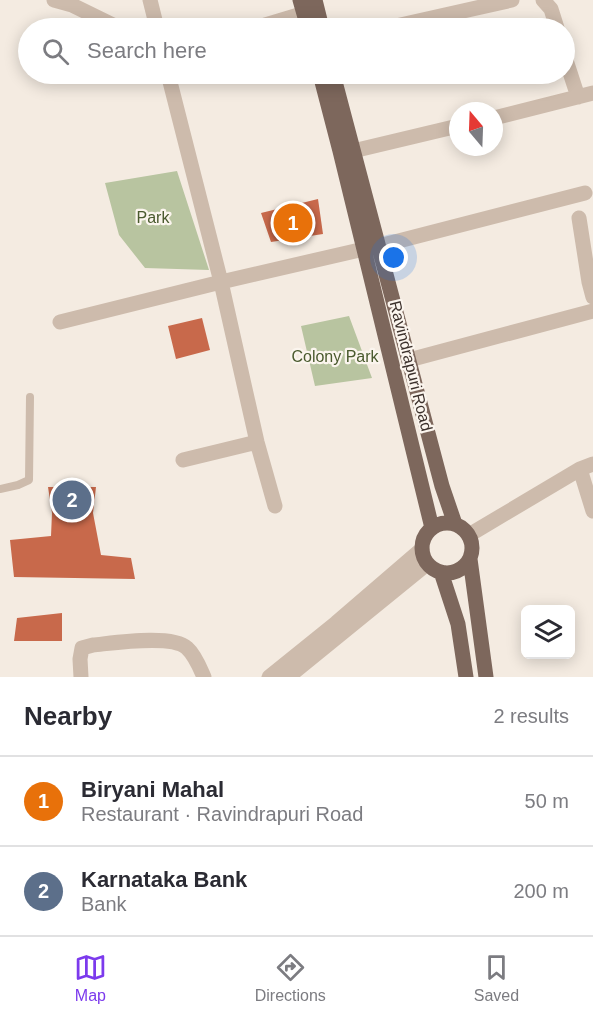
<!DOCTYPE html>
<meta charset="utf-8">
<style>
:root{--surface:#fff;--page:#f2f2f3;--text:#2b2b33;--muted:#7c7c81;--line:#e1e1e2;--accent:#7c3aed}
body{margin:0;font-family:Helvetica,sans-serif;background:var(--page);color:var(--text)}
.controls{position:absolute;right:18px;bottom:18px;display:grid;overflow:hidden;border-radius:9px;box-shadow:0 3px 15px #0003}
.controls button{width:54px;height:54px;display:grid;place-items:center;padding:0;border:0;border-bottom:2px solid var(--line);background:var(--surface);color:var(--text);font:30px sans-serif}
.compass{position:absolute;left:449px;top:102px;width:54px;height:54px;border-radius:50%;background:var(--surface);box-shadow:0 3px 15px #0003;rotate:341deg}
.you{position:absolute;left:394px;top:258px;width:21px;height:21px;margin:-15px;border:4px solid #fff;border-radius:50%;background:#1a73e8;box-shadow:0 0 0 9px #1a73e833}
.badge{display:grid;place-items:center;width:39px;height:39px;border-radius:50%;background:var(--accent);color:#fff;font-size:20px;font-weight:700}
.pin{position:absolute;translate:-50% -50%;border:3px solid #fff;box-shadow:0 2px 6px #0006}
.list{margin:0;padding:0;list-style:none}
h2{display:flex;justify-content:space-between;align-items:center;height:78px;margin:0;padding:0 24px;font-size:26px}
h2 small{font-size:20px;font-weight:400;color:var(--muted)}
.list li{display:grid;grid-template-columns:39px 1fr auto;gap:18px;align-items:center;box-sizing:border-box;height:90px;padding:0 24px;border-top:2px solid var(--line)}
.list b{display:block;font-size:22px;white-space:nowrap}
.list p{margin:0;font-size:20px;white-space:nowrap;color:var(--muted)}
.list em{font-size:20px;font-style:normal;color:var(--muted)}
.icon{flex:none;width:33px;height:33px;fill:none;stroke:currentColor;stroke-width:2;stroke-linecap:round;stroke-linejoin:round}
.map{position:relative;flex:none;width:593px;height:677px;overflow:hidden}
.search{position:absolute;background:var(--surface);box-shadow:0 3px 15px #0003;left:18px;right:18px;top:18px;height:66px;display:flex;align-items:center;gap:15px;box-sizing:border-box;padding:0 21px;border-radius:33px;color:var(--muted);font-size:22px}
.sheet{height:258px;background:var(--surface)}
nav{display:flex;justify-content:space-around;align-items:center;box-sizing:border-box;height:84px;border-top:2px solid var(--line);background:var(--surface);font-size:16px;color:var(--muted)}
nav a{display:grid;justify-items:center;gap:3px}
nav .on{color:var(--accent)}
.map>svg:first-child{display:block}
.green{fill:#b8c4a0}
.building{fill:#c8694b}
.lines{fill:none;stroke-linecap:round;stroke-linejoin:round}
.service{stroke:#cdbbac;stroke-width:8}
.minor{stroke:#cdbbac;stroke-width:15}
.tertiary{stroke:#cdbbac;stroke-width:15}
.primary{stroke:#7d675c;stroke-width:15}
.labels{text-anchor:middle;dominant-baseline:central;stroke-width:4.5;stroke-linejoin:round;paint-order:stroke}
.park-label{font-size:16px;fill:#4a5a2e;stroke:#fbf5ee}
.street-label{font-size:16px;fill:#3b302b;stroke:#fbf5ee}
</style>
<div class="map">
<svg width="593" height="677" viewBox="0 0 593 677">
<rect width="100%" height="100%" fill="#f4ebe1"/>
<path class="green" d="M177,171l32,99 -64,-2 -26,-33 -14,-52z
M349,316l23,62 -57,8 -14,-60z"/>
<path class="building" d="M318,199l5,35 -52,8 -10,-29z
M202,318l8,32 -34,9 -8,-33z
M48,487h48l-3,26 8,42 30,3 4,21 -121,-2 -4,-37 41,-4 1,-23z
M62,613v28h-48l3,-23z"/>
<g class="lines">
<path class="service" d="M0,489l18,-4 11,-5 1,-83"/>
<path class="minor" d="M150,0l7,28
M543,0l8,9 6,19
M387,28l125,-28
M564,54l14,43
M168,74l53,208 36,160 18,64
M494,118l99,-25
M353,151l105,-25
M579,218l10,64 4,15
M379,246l206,-53
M60,322l161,-40 143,-33
M409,360l184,-49
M183,460l74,-18
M580,469l13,42
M469,535l111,-66 13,-5
M81,677l-1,-18 2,-11 11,-3c21,-2 79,-11 94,3 8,7 13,20 17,29"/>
<path class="tertiary" d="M54,0l18,5 47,23
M255,28l60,-18
M269,677l67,-54 86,-74
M288,677l139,-113"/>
<path class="primary" d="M300,0l8,28
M315,0l7,28
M320,74l20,77 92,377
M333,74l109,412 13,38
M422 548a25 25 0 1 1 50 0a25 25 0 1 1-50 0Z
M470,559l16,118
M441,572l17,52 8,53"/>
</g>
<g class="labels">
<g class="park-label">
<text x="153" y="217">Park</text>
<text x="335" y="356">Colony Park</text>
</g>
<g class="street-label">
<text transform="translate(411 366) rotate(76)">Ravindrapuri Road</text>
</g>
</g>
</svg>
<div class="controls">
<button><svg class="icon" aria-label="layers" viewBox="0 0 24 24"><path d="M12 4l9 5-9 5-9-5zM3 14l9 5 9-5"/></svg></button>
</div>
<svg class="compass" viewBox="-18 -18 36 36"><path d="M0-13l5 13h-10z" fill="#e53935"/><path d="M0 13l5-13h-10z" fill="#7c7c81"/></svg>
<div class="you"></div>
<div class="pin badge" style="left:293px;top:223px;background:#e8710a">1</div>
<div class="pin badge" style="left:72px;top:500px;background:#5c6f8a">2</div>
<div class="search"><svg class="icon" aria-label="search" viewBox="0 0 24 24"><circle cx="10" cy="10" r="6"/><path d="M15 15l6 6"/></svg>Search here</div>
</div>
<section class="sheet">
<h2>Nearby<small>2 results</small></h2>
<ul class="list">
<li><span class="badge" style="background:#e8710a">1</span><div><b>Biryani Mahal</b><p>Restaurant · Ravindrapuri Road</p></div><em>50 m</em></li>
<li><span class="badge" style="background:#5c6f8a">2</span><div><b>Karnataka Bank</b><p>Bank</p></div><em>200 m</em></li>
</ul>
</section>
<nav>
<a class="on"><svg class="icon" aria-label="map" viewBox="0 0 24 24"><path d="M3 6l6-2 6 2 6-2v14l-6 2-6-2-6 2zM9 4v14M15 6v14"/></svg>Map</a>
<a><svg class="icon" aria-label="directions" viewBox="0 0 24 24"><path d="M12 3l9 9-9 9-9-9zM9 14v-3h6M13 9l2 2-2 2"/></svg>Directions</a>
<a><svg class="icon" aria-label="saved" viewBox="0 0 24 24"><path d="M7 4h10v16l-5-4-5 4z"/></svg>Saved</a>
</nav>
